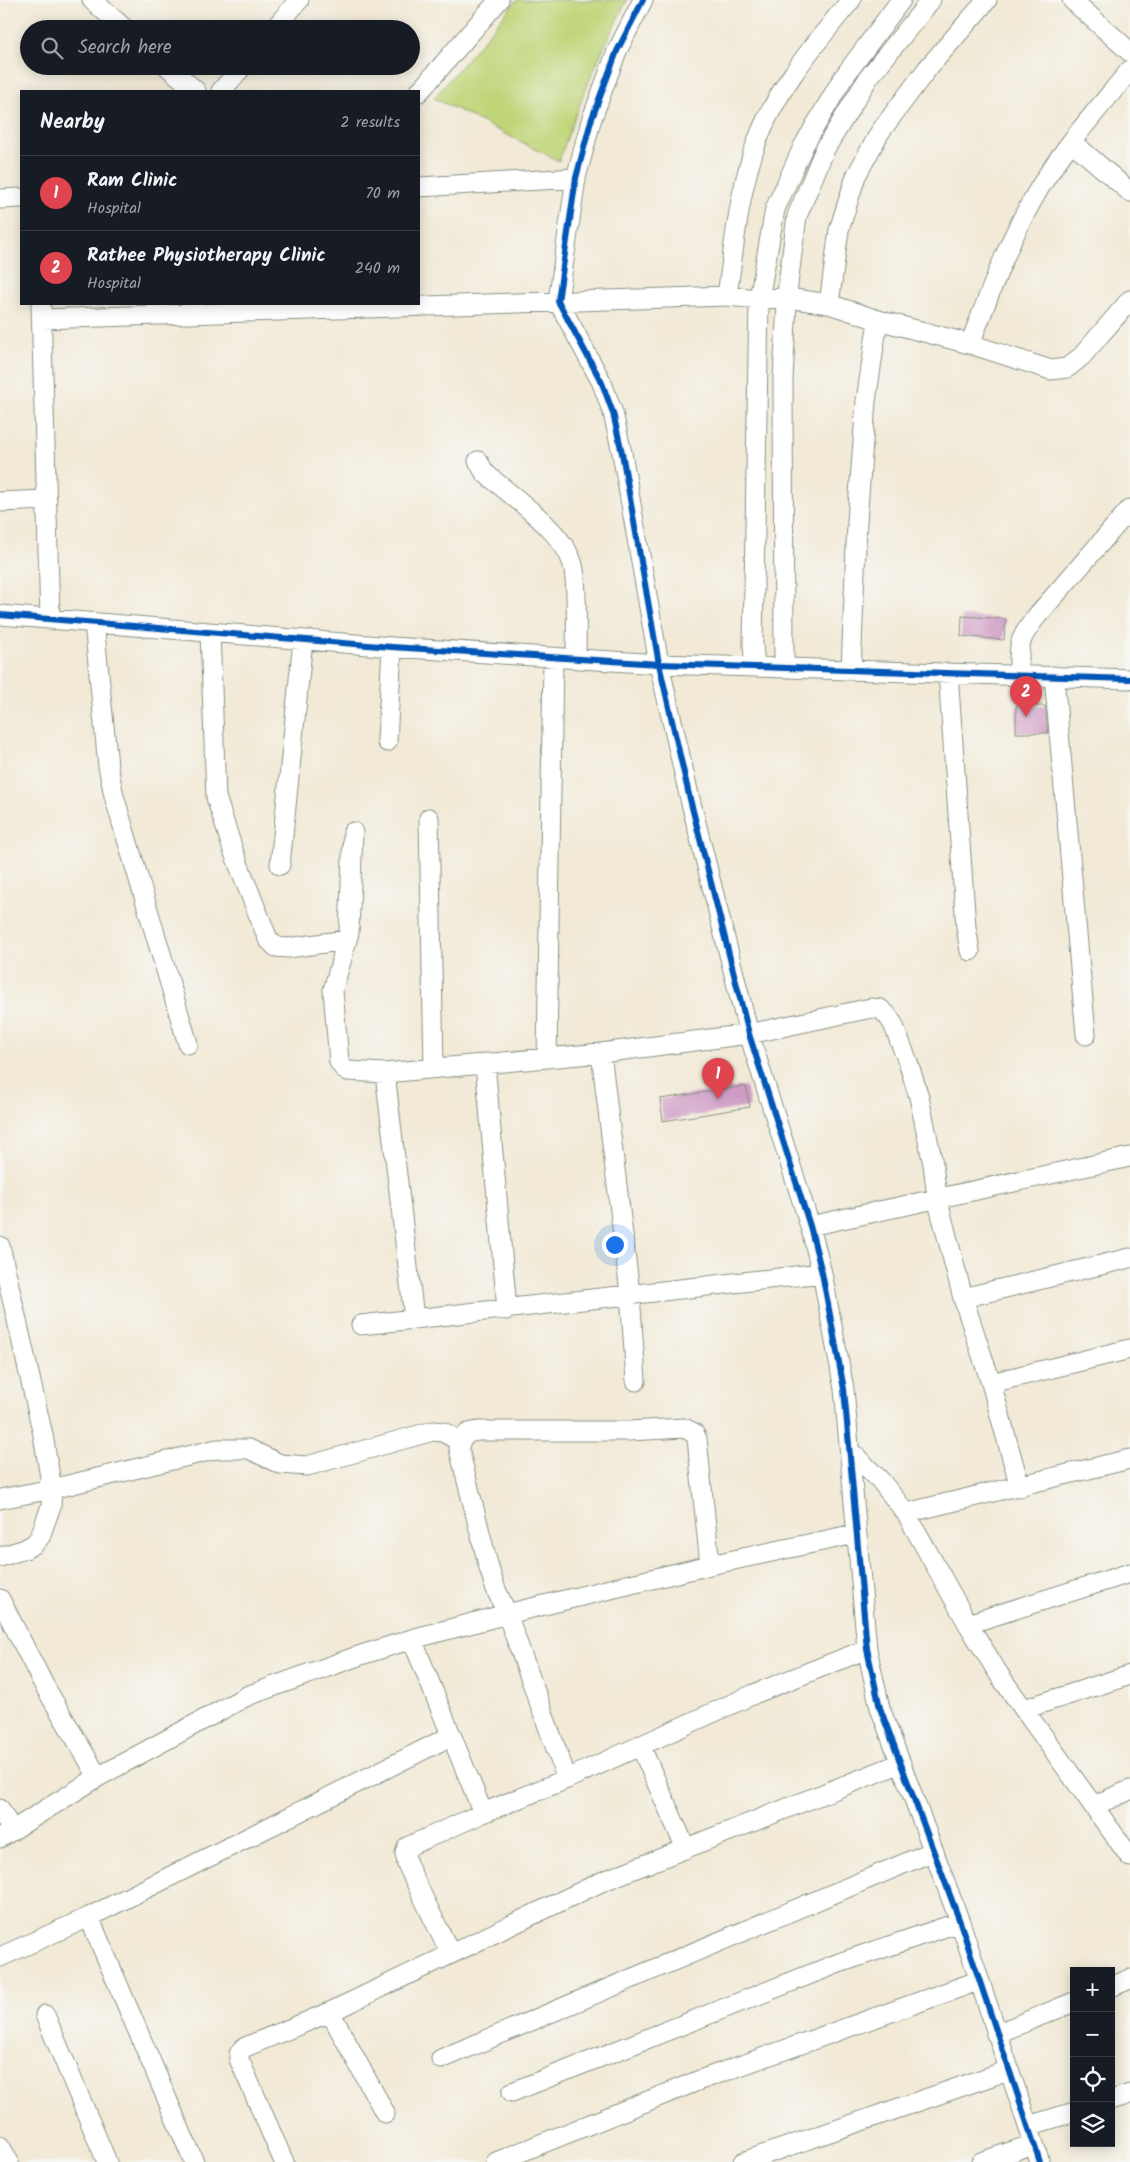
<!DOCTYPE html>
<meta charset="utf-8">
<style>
:root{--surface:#171b24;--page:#242831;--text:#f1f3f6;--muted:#9ea1a6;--line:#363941;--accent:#0f766e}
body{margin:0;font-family:Kalam,sans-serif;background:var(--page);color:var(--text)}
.controls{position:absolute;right:15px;bottom:15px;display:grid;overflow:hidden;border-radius:0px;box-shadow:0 2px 12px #0003}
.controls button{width:45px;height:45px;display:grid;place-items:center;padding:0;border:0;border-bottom:1px solid var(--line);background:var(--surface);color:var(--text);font:25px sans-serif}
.you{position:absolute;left:614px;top:1244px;width:18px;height:18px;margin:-12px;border:4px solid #fff;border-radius:50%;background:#1a73e8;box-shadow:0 0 0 8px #1a73e833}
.badge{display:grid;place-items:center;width:32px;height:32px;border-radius:50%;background:var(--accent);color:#fff;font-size:16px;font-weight:700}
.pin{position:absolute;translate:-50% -41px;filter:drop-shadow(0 1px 2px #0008)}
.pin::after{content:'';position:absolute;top:26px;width:18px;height:15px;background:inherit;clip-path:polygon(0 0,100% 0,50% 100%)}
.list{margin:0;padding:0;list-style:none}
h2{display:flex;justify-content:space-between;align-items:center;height:65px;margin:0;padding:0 20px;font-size:21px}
h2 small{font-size:16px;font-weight:400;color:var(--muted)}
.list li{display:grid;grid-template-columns:32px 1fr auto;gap:15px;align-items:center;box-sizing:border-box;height:75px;padding:0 20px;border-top:1px solid var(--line)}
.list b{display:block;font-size:19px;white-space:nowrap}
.list p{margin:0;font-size:16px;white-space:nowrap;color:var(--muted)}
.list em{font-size:16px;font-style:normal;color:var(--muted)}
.icon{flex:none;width:28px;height:28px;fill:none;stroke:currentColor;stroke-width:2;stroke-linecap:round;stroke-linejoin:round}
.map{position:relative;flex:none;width:1130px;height:2162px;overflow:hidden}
.search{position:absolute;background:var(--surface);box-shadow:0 2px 12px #0003;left:20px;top:20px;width:400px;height:55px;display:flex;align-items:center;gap:12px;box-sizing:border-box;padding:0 18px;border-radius:28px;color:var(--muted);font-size:19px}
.panel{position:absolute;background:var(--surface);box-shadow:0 2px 12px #0003;left:20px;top:90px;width:400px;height:215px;border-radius:0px}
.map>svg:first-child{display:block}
.green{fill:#c0d578;stroke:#708956}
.building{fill:#cf9bc5}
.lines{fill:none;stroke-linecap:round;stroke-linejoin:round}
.minor-casing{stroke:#889385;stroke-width:21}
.minor{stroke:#fff;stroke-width:19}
.cycleway-casing{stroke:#f6f6f2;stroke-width:9}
.cycleway{stroke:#0057b8;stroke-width:6}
</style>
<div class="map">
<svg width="1130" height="2162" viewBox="0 0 1130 2162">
<rect width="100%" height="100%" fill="#f6f6f2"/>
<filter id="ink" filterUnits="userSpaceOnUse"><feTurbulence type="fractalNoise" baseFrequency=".02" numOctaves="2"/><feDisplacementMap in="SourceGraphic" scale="10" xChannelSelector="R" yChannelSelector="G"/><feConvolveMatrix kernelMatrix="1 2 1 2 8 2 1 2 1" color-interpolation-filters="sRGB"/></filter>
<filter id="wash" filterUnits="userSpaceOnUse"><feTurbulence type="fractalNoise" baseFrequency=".0096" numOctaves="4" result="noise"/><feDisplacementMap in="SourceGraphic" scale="20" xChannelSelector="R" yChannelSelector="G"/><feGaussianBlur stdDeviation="1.12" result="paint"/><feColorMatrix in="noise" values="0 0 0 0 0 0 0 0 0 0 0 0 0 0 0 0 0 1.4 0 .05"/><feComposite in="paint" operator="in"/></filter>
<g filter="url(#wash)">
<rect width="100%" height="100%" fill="#f2e9d6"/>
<path class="green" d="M517,0h110c-27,52 -49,105 -68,161l-125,-63z"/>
<g id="blocks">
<path class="building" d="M962,616l44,3 -2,21 -43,-4z
M1016,706h29l3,27h-32z
M746,1086l4,21 -87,14 -3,-22z"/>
</g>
</g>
<g filter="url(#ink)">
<use href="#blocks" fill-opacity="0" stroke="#889385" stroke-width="1"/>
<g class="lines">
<defs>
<path id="minor" d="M92,0l33,29
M643,0l-26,51 -26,70 -15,57 -18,123 44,82 11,30 9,40 37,211 30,131 60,239 61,192 12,47 22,116 23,260 13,59 80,214 80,240
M1072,0l58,52
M274,29l25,-29
M167,66l29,25
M221,91l22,-25
M419,92l80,-92
M1072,142l58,50
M419,187l157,-9
M0,199l21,-1
M727,296c7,-48 11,-97 26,-143 18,-58 60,-107 98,-153
M41,304l9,316
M829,304l10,-74 17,-54 24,-44 47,-63 60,-69
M42,319l685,-23 32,3 29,-1 41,6 49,16 92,24 81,26 16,-2 15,-12 48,-56
M970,344c19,-48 36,-98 62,-143 26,-48 64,-89 98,-131
M478,461l7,12c26,23 84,61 89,97 4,28 2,59 2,88
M0,502l47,-2
M0,615l392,32 267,17 471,15
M94,623l14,143 6,30 74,248
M210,632l6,165 18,56 34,86 8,8 12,1 59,-8
M755,666l-2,-21 6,-346 16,-90 29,-64 39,-67 58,-78
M784,666l-1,-287 5,-95 9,-68 28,-67 44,-72 62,-77
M851,670l6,-148 9,-121 12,-81
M948,673l18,254 4,24
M1019,675c0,-31 -2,-33 17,-58l94,-108
M1054,676l32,359
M387,742l5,-95
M429,818l5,250
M353,832l-4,101 -16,57 6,72 5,7 4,2 37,2 216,-20 148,-19 122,-26 9,1 7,6 6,9 15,38 11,35 14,67 4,34 26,100 28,85 29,104
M280,865l23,-225
M601,1053l29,240 6,88
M547,1058l6,-401
M485,1063l22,247
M385,1073l29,245
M810,1226l320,-69
M0,1246l43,189 9,54 -1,17 -11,31 -6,7 -9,5 -25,8
M963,1298l167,-40
M361,1325l461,-52
M991,1383l139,-34
M851,1452l29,28 26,33 62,111 32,52 130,181
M0,1499l52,-10 165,-40h32l31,15 27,2 126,-35 10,1 17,9
M906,1513l224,-54
M0,1599l44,86 54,92
M968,1624l162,-51
M412,1639l71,174
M1024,1709l106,-34
M640,1745l46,104
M567,1779l-60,-165 -12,-27 -6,-19 -30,-119 1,-8 8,-8 10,-2h151l55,-3 10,5 3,6 13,126
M1093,1806l37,-16
M0,1809l12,22
M0,1838l98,-61 149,-81 111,-40 54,-17 95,-25 203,-49 145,-31
M89,1917l105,245
M450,1953l-43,-89 -2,-11 2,-6 76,-34 84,-34 187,-85 113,-45
M0,1957l89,-40 362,-181
M1111,1987l19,-8
M330,2012l55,101
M45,2015l62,147
M996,2034l78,-32
M441,2059l493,-208
M512,2092l327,-129 121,-41
M1111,2100l19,-6
M1028,2126l46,-14
M0,2146l9,16
M284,2162l-45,-103v-5l4,-6 87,-36 271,-130 300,-119
M496,2162l204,-82 278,-99
M743,2162l266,-92
M981,2162l53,-18"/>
</defs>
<use href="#minor" class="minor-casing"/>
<use href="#minor" class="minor"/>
<defs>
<path id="cycleway" d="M643,0l-26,51 -26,70 -15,57 -18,123 44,82 11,30 9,40 37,211 30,131 60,239 61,192 12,47 22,116 23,260 13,59 80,214 80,240
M0,615l392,32 267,17 471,15"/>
</defs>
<use href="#cycleway" class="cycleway-casing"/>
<use href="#cycleway" class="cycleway"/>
</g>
</g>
</svg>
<div class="controls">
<button>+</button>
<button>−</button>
<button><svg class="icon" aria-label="locate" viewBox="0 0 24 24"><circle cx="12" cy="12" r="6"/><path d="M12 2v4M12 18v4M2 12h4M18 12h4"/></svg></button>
<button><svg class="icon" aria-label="layers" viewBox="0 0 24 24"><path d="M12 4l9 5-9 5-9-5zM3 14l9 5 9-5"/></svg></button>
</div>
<div class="you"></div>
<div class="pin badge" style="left:718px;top:1099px;background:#e0444e">1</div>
<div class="pin badge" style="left:1026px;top:717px;background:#e0444e">2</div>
<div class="search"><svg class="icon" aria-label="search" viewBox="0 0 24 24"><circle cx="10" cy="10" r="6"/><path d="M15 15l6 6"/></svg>Search here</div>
<section class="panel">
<h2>Nearby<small>2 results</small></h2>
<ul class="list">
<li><span class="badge" style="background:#e0444e">1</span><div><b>Ram Clinic</b><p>Hospital</p></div><em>70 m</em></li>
<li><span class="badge" style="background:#e0444e">2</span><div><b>Rathee Physiotherapy Clinic</b><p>Hospital</p></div><em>240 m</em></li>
</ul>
</section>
</div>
